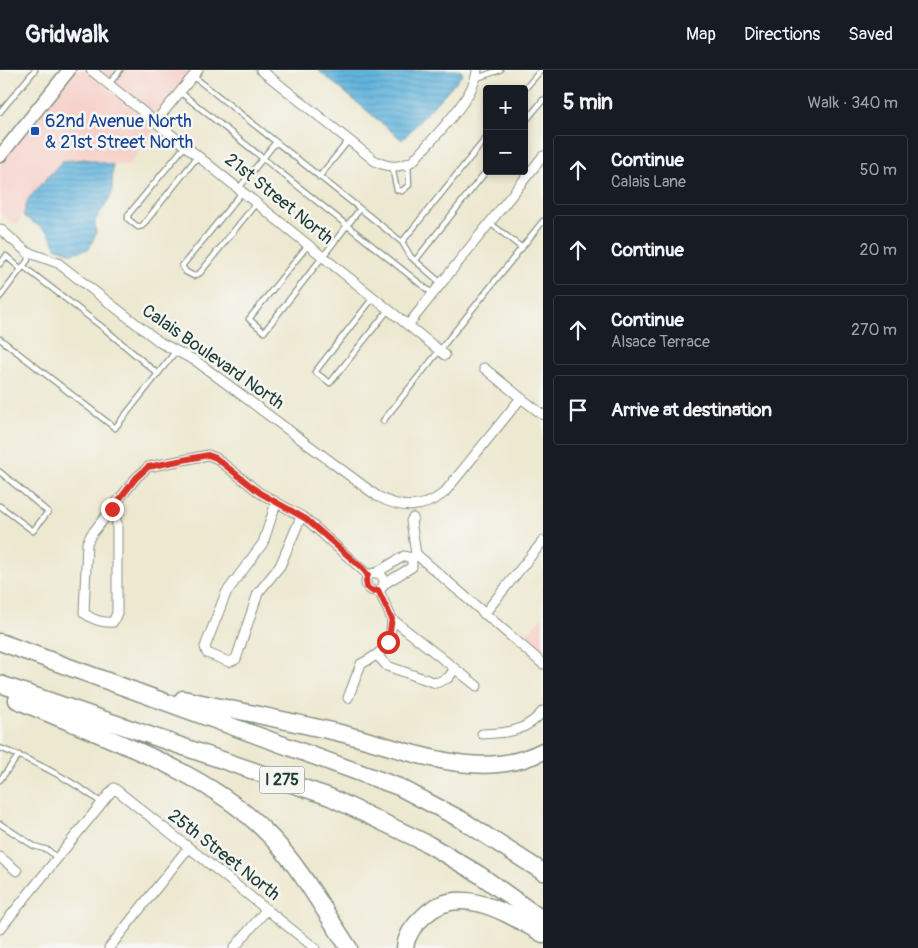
<!DOCTYPE html>
<meta charset="utf-8">
<style>
:root{--surface:#171b24;--page:#242831;--text:#f1f3f6;--muted:#9ea1a6;--line:#363941}
body{margin:0;font-family:Pangolin,sans-serif;background:var(--page);color:var(--text)}
.controls{position:absolute;right:15px;top:15px;display:grid;overflow:hidden;border-radius:5px;box-shadow:0 2px 8px #0003}
.controls button{width:45px;height:45px;display:grid;place-items:center;padding:0;border:0;border-bottom:1px solid var(--line);background:var(--surface);color:var(--text);font:25px sans-serif}
.stop{position:absolute;width:15px;height:15px;margin:-11px;border:4px solid #d93025;border-radius:50%;background:#fff}
.stop.end{background:#d93025;border-color:#fff;box-shadow:0 1px 5px #0008}
.list{margin:0;padding:0;list-style:none}
h2{display:flex;justify-content:space-between;align-items:center;height:65px;margin:0;padding:0 20px;font-size:21px}
h2 small{font-size:16px;font-weight:400;color:var(--muted)}
.list li{display:grid;grid-template-columns:32px 1fr auto;gap:15px;align-items:center;box-sizing:border-box;height:70px;margin:0 10px 10px;padding:0 10px;border:1px solid var(--line);border-radius:5px}
.list b{display:block;font-size:19px;white-space:nowrap}
.list p{margin:0;font-size:16px;white-space:nowrap;color:var(--muted)}
.list em{font-size:16px;font-style:normal;color:var(--muted)}
.icon{flex:none;width:28px;height:28px;fill:none;stroke:currentColor;stroke-width:2;stroke-linecap:round;stroke-linejoin:round}
.map{position:relative;flex:none;width:543px;height:878px;overflow:hidden}
header{display:flex;align-items:center;gap:30px;box-sizing:border-box;height:70px;padding:0 25px;background:var(--surface);border-bottom:1px solid var(--line)}
header strong{font-size:24px}
nav{display:flex;gap:28px;margin-inline-start:auto;font-size:18px}
main{display:flex}
aside{flex:1;background:var(--surface)}
.map>svg:first-child{display:block}
.built{fill:#f7d0c9}
.water{fill:url(#water-rules);stroke:#407888}
.lines{fill:none;stroke-linecap:round;stroke-linejoin:round}
.lane-casing{stroke:#869282;stroke-width:7}
.street-casing{stroke:#869282;stroke-width:11}
.secondary-casing{stroke:#869282;stroke-width:15}
.highway-casing{stroke:#869282;stroke-width:19}
.lane{stroke:#fff;stroke-width:4.5}
.street{stroke:#fff;stroke-width:9}
.secondary{stroke:#fff;stroke-width:12}
.highway{stroke:#fff;stroke-width:16}
.route{stroke:#d93025;stroke-width:6}
.transit-dot{fill:#1a4fb4;stroke:#f6f6f2;stroke-width:2}
.labels{text-anchor:middle;dominant-baseline:central;stroke-width:5;stroke-linejoin:round;paint-order:stroke}
.shield{fill:#f6f6f2;stroke:#60746d;stroke-width:1}
.shield-label{font-size:16px;font-weight:bold;fill:#1f3d34}
.transit-label{font-size:18px;fill:#164399;stroke:#f6f6f2;text-anchor:start}
.street-label{font-size:18px;fill:#1f3d34;stroke:#f6f6f2}
</style>
<header>
<strong>Gridwalk</strong>
<nav><a>Map</a><a>Directions</a><a>Saved</a></nav>
</header>
<main>
<div class="map">
<svg width="543" height="878" viewBox="0 0 543 878">
<defs>
<pattern id="water-rules" width="6" height="5" patternUnits="userSpaceOnUse" patternTransform="scale(1.25)"><rect width="6" height="5" fill="#62b4dd"/><path d="M0 2.5h6" fill="none" stroke="#5094b4"/></pattern>
</defs>
<rect width="100%" height="100%" fill="#f6f6f2"/>
<filter id="ink" filterUnits="userSpaceOnUse"><feTurbulence type="fractalNoise" baseFrequency=".02" numOctaves="2"/><feDisplacementMap in="SourceGraphic" scale="10" xChannelSelector="R" yChannelSelector="G"/><feConvolveMatrix kernelMatrix="1 2 1 2 8 2 1 2 1" color-interpolation-filters="sRGB"/></filter>
<filter id="wash" filterUnits="userSpaceOnUse"><feTurbulence type="fractalNoise" baseFrequency=".0096" numOctaves="4" result="noise"/><feDisplacementMap in="SourceGraphic" scale="20" xChannelSelector="R" yChannelSelector="G"/><feGaussianBlur stdDeviation="1.12" result="paint"/><feColorMatrix in="noise" values="0 0 0 0 0 0 0 0 0 0 0 0 0 0 0 0 0 1.4 0 .05"/><feComposite in="paint" operator="in"/></filter>
<g filter="url(#wash)">
<rect width="100%" height="100%" fill="#ede8d0"/>
<path class="built" d="M75,0h9l74,58 -30,37 -30,-2 -70,36 -10,26 -18,-11v-51z
M98,0h94l-37,45z
M543,546v42l-21,-19z"/>
<path class="water" d="M318,0h142l3,4 -61,66z
M85,89l28,6 -1,29 -17,27 1,12 -7,16 -17,4 -15,-5 -9,-16 -25,-16 5,-17 34,-38z"/>
</g>
<g filter="url(#ink)">
<g class="lines">
<defs>
<path id="lane" d="M193,6l209,166 9,15 30,26
M477,8l23,-8
M109,14l11,-14
M524,20l17,-20
M180,22l253,202
M0,42l35,-42
M524,53l19,-23
M185,76l-57,69v4l10,8 4,-1 56,-70
M392,97l5,23 5,1 7,-6 -1,-22
M319,107l30,-37
M257,132l-57,71 -6,3 -8,-4 -4,-6 57,-70v-8l37,-46
M490,153l32,25
M402,172l85,-105
M308,175l-59,74 15,13 96,-123
M415,191l72,-91
M0,194l6,-8 15,13
M23,196l83,64 52,44
M0,227l28,-37 -1,-8
M373,228l-58,74 15,11 59,-74
M0,269l115,89 61,-77
M383,351l160,-200
M0,402l48,40 -15,19 -33,-25
M0,678c37,14 70,31 102,55
M0,710l19,-25
M0,754l34,22 14,4 9,8"/>
<path id="street" d="M91,0l354,285
M261,0l114,91c14,7 24,7 38,0 18,-21 63,-64 64,-91
M156,51l42,-51
M0,159l27,23 31,11 103,80 35,18 181,135c24,13 45,14 67,-3l77,-95 -37,-30
M408,255l135,-169
M521,328l22,17
M276,433l-13,40 -37,50 -21,54 2,6 22,9 7,-3 22,-66 22,-27 21,-49
M112,439l5,14v90l-4,9c-12,1 -20,-2 -29,-9l3,-70 4,-8 45,-57 12,-11 60,-12 8,3 44,35 46,26 62,56
M416,484l127,110
M366 512a9 9 0 1 1 18 0a9 9 0 1 1-18 0Z
M376,503l28,-17 8,2
M384,514l28,-17v-9l4,-4 -5,-33 2,-3
M379,521l13,28 85,67
M484,544l59,-73
M377,585l10,11 49,17 12,-5 7,-9
M348,628l13,-34c23,-12 30,-18 31,-45
M482,664c25,-1 44,-2 61,-23
M0,787l17,14
M0,859l114,-141 201,160
M109,878l79,-100
M234,878l33,-39"/>
<path id="secondary" d="M0,86l69,-86"/>
<path id="highway" d="M0,572l399,145 63,33 81,52
M0,614l330,113 98,47 52,31 63,45
M183,629c51,11 102,21 153,33 66,15 142,53 207,19
M17,630c83,37 190,69 253,136 31,32 54,75 79,112
M405,878c1,-13 10,-24 19,-32 36,-35 85,-1 119,18"/>
</defs>
<use href="#lane" class="lane-casing"/>
<use href="#street" class="street-casing"/>
<use href="#secondary" class="secondary-casing"/>
<use href="#highway" class="highway-casing"/>
<use href="#lane" class="lane"/>
<use href="#street" class="street"/>
<use href="#secondary" class="secondary"/>
<use href="#highway" class="highway"/>
</g>
</g>
<g class="lines" filter="url(#ink)">
<path class="route" d="M112,439l24,-31 12,-11 60,-12 8,3 44,35 46,26 56,49 6,7 -2,6 1,6 5,4 6,-1 14,29 -4,23"/>
</g>
<rect class="transit-dot" x="30" y="56" width="10" height="10" rx="2.5"/>
<g class="labels">
<rect class="shield" x="259.5" y="696.5" width="45" height="27" rx="4"/>
<g class="shield-label">
<text x="282" y="710">I 275</text>
</g>
<g class="transit-label">
<text x="45" y="51">62nd Avenue North<tspan x="45" dy="21">&amp; 21st Street North</tspan></text>
</g>
<g class="street-label">
<text transform="translate(279 129) rotate(39)">21st Street North</text>
<text transform="translate(213 287) rotate(35)">Calais Boulevard North</text>
<text transform="translate(224 785) rotate(38)">25th Street North</text>
</g>
</g>
</svg>
<div class="controls">
<button>+</button>
<button>−</button>
</div>
<div class="stop" style="left:388px;top:572px"></div>
<div class="stop end" style="left:112px;top:439px"></div>
</div>
<aside>
<h2>5 min<small>Walk · 340 m</small></h2>
<ul class="list">
<li><svg class="icon" aria-label="ahead" viewBox="0 0 24 24"><path d="M12 20V5M6 11l6-6 6 6"/></svg><div><b>Continue</b><p>Calais Lane</p></div><em>50 m</em></li>
<li><svg class="icon" aria-label="ahead" viewBox="0 0 24 24"><path d="M12 20V5M6 11l6-6 6 6"/></svg><div><b>Continue</b></div><em>20 m</em></li>
<li><svg class="icon" aria-label="ahead" viewBox="0 0 24 24"><path d="M12 20V5M6 11l6-6 6 6"/></svg><div><b>Continue</b><p>Alsace Terrace</p></div><em>270 m</em></li>
<li><svg class="icon" aria-label="arrive" viewBox="0 0 24 24"><path d="M6 21V4h12l-3 4 3 4H6"/></svg><div><b>Arrive at destination</b></div></li>
</ul>
</aside>
</main>
